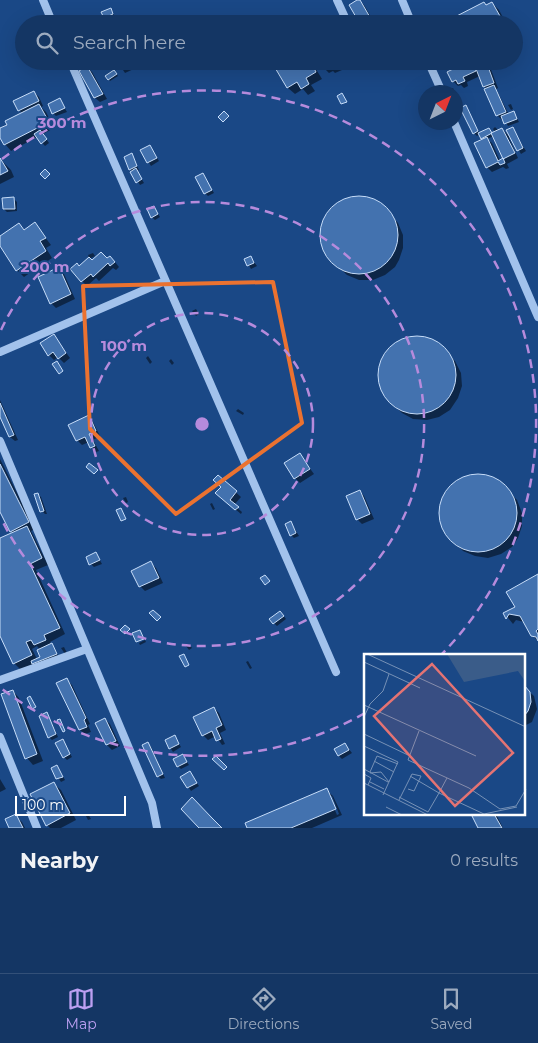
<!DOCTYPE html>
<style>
:root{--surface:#143664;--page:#21416d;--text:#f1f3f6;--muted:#9dabbf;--line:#335078;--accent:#bca0f2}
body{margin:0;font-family:Montserrat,sans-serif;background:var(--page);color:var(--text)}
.compass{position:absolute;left:418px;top:85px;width:45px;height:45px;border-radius:50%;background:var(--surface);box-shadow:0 5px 20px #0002;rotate:42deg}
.scale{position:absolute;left:15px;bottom:12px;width:111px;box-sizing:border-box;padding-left:5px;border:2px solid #fff;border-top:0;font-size:14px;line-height:18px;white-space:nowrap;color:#fff;-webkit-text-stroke:4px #1a4886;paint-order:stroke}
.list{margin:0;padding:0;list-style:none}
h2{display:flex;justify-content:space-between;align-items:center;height:65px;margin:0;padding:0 20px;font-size:21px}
h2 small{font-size:16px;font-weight:400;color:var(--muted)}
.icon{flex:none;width:28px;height:28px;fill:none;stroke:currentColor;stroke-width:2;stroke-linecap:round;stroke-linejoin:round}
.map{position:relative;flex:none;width:538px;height:828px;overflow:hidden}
.search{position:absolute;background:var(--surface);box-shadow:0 5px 20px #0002;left:15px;right:15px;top:15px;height:55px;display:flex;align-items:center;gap:12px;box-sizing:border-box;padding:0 18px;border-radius:28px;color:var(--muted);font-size:19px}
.sheet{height:145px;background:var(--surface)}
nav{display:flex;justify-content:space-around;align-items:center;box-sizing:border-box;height:70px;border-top:1px solid var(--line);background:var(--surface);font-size:14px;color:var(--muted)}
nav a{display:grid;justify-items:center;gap:2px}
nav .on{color:var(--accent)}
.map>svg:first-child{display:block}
.shadow{fill:#0007;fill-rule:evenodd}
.building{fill:#4372af;stroke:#c7ddf9}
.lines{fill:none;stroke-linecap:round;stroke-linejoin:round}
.minor{stroke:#a2c2ec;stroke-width:8}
.marked{fill:none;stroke:#eb7230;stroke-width:4;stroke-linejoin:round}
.ring{fill:none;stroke:#b68bdc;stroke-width:2.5;stroke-dasharray:9 6}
.inset-road{fill:none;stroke:#7691b6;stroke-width:1}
.view{fill:#e47373;fill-opacity:0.15;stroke:#e47373;stroke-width:2.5}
.inset-edge{fill:none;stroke:#fff;stroke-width:2.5}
.centre{fill:#b68bdc;stroke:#1a4886;stroke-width:2.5}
.ring-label{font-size:15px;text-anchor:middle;font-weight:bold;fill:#b68bdc;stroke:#1a4886;stroke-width:4;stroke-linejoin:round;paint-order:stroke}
</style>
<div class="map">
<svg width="538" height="828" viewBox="0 0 538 828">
<rect width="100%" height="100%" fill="#1a4886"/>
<path class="shadow" d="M359,0l5,5 11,19h-14z
M492,3l7,7 7,13 -56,1z
M110,9l5,8 -7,3 -3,-3z
M78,61h13l-9,5z
M117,61h18l3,6 -13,6z
M292,61h19l11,18 -11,6 4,6 -7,4 -5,-6 -8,5 -7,-6 -13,-21z
M321,61h26l2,6 -14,6 -2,-2 -4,2 -5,-5z
M474,61l14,1 10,26 -2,1 13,26 5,-2 5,9 -11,4 -4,-7 -2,1 -5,-5 -17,-39 -13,6 1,4 -4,2 -3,-3 -3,1 -5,-5 18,-19 5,5z
M87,67l5,5 15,27 -7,3 -5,-4 -14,-27z
M115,72l3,4 -8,5 -3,-5z
M453,88l3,6 -4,-2 -1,-3z
M34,92l5,5 4,9 -2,1 5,5 8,16 -11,6 6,9 -4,3 -8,-9 -26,14 -6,-7 -5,-9v-6l23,-15 -4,-4z
M60,100l7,12 -11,4 -3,-3z
M511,104l2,5 -2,1 -3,-5z
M465,107l15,27 9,-5 7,7 1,-1 -4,-6 2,-2 4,4 3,-2 8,8 -1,1 9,20 -11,6 2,4 -3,1 -3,-2 -11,5 -5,-5 -3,-27 -4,-6 -3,2 -3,-3zM494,136l11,23 -5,2 -8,-18 -5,-4z
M512,129l14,22 -5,3 -13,-23z
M150,147l9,14 -8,5 -9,-15z
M131,155l8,15 -2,1 7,12 -4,2 -10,-16z
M0,159l11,11 3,7 -14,7z
M203,174l11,19 -6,3 -3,-3z
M351,198h13l18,8 16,17 5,12v13l-4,12 -4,7 -10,8 -12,5h-14l-12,-5 -19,-18 -6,-12 -1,-13 3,-13 5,-7 10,-9z
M14,199l3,3v9l-10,1 -3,-3z
M154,208l6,9 -5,3 -3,-3z
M35,224l16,21 -5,3 6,10 -28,19 -7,-7 -17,-26v-7l19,-12 6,5z
M93,253l2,3 -6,3 3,2 15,-1 8,2 4,5 -3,3 -3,-2 -14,13 -3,-3 -9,8 -5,-5 -3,-14 10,-9 -1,-3z
M251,258l6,8 -6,3 -5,-9z
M59,269l5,5 11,25 -19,9 -5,-5z
M196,309l3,5 -3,2 -4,-5z
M54,336l16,22 -6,5 -6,-6 -4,3 -5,-5z
M413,337l14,1 11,6 17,17 6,12 1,13 -4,12 -8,12 -11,7 -12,3 -14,-1 -11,-6 -16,-16 -6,-12 -1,-13 3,-13 8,-11 11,-8z
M148,356l4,6 -2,2 -4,-6z
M171,359l3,4 -2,2 -3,-4z
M0,400l18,40 -3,1 -5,-4 -10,-24z
M238,409l6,4 -1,2 -7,-4z
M88,417l5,5 7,14 -7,4 6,11 -3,1 -7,-10 -7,3 -5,-5z
M300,455l14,19 -14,9 -5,-5z
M0,459l35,70 -4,2 17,34 -12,5 29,64 -15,8 9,15 -23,9 -2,-2 -13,6 -7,-7 -14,-30v-94l13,-6 -13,-24zM37,646l3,4 2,7 -5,2 -5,-10z
M472,475l13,1 16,7 16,17 5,13v13l-4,12 -6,9 -11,7 -13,4 -13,-2 -12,-5 -18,-19 -4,-12 -1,-13 5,-13 4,-6 10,-8z
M218,476l23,21 -7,8 8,7 -1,2 -19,-16v-11z
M360,491l4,5 10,23 -12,5 -5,-5z
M38,494l3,3 6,17h-2l-3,-3z
M126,497l2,5 -2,1 -3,-5z
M212,503l3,6 -2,1 -3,-6z
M291,523l8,13 -5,2 -3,-3z
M96,553l6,11 -8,3 -3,-3z
M151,563l5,5 7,15 -18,8 -5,-5z
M538,576v65l-6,-6 -8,-13 -8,-2 -3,4 -8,-10 11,-7z
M283,615l3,4 -9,7 -3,-3z
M145,640l1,2 -6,3 -1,-2z
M189,644l3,4 -3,2 -3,-4z
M64,647l3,6 -2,1 -4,-6z
M248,661l4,7 -2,1 -4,-7z
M67,680l5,5 18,39 -2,1 3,7 -6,2 -5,-4z
M524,687l10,9 3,13 -5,13 -8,4z
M13,691l6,7 24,63 -10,4 -6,-7z
M214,708l5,5 7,17 -6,3 5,11 -3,1 -6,-9 -8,4 -5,-5z
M46,714l3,3 9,20 -6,3 -3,-3z
M105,719l5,5 10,22 -8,4 -5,-5 -10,-22z
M174,736l7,11 -8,5 -7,-11z
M63,741l9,16 -5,3 -3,-3z
M148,744l3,3 14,31 -4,1 -3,-3 -14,-30z
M345,744l7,9 -10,6 -3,-3z
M182,755l7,10 -8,4 -3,-3z
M57,766l8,14 -4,2 -9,-14z
M190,773l9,13 -8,5 -9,-14z
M0,779l6,10 -6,3z
M54,784l7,6 15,30 -15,8h-11l-3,-3z
M326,790l7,6 9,19 -30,13h-63zM329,796h3l7,18 -2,1z
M88,814l3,5 -3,1 -2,-4z
M472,814h24l7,14h-23z
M15,816l7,6 3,6h-14z"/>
<path class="building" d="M357,0h3l11,19 -9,5h-2l-11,-19z
M484,2l2,3 6,-3 8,14 -12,8h-40l-1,-3z
M111,8l2,6 -9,4 -3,-6z
M68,18l3,6h-14v-1z
M115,61h18l1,1 -15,7z
M282,61h28l6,11 -10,6 3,6 -8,5 -4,-7 -10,6 -13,-22z
M319,61h26v1l-15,7 -2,-3 -5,3z
M469,61h3l4,10 -13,6 2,4 -7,3 -2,-4 -4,2 -5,-10z
M473,61h13l8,22 -11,4z
M87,66l16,28 -9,4 -15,-27z
M114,70l3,4 -9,6 -3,-4z
M494,85l12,27 -10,4 -12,-27z
M34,91l5,10 -21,10 -5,-10z
M342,93l5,9 -6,2 -4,-8z
M60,98l5,10 -13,6 -4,-10z
M39,104l10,18 -45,23 -4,-7v-10l7,-3 -2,-4z
M466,105l12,26 -5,3 -13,-26z
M224,111l5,5 -6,6 -5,-5z
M514,111l3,8 -13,5 -3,-8z
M513,127l10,21 -6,3 -11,-21z
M489,128l3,5 -11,6 -3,-6z
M502,128l13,25 -12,6 -12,-26z
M40,130l7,9 -6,5 -7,-10z
M487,137l11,24 5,-3 2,5 -5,2 -2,-3 -12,6 -12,-25z
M150,145l7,13 -10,5 -7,-13z
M132,153l5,13 -8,4 -5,-13z
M0,158l8,13 -8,4z
M136,168l6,11 -6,4 -6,-11z
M45,169l5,5 -5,5 -5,-5z
M203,173l9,17 -8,4 -9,-17z
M320 235a39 39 0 1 1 78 0a39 39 0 1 1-78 0Z
M14,197l1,12h-12l-1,-11z
M154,206l4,8 -7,4 -4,-9z
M35,222l11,16 -6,3 6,10 -30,20 -16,-25v-10l19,-13 5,7z
M101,252l6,6 3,-2 5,6 -5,4 -2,-3 -15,14 -2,-3 -10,8 -11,-13 7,-6 2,3 10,-9 3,3z
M251,256l3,7 -7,3 -3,-7z
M59,267l12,27 -21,10 -12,-27z
M54,334l12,19 -8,6 -5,-7 -5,4 -8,-13z
M378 375a39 39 0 1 1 78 0a39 39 0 1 1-78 0Z
M57,361l6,10 -4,3 -7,-10z
M0,403l14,32 -5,2 -9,-20z
M89,415l7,16 -7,3 6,12 -5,2 -5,-11 -9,4 -8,-16z
M300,453l10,16 -16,10 -10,-16z
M89,463l9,7 -4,4 -8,-7z
M0,464l29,58 -19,10 -10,-20z
M439 513a39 39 0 1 1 78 0a39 39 0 1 1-78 0Z
M218,475l19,16 -7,9 9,7 -4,3 -20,-17 6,-6 -8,-7z
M360,490l10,24 -14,6 -10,-24z
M38,493l6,18 -4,1 -6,-18z
M121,508l5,11 -5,2 -5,-11z
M291,521l5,12 -6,3 -5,-12z
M27,526l15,32 -12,6 30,64 -16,7 2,5 -12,5 -3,-5 -5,2 6,13 -19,9 -13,-28v-98z
M96,552l4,8 -11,5 -3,-8z
M151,561l8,17 -20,9 -8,-16z
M538,574v55l-2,2 2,3v7l-2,-4 -5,-1 -11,-20 -11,-2 -3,5 -3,-6 12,-6 -9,-15z
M265,575l5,6 -5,4 -5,-7z
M153,610l8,7 -4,4 -8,-8z
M280,611l4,5 -11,8 -4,-5z
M125,625l5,4 -5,5 -5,-4z
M140,630l4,9 -8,3 -4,-9z
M52,643l5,11 -25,10 -1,-3 9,-4 -3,-7z
M184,654l5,11 -4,2 -6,-11z
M67,678l19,40 -2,2 3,7 -8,3 -23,-47z
M524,685l6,7 1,10 -3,9 -4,5z
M13,690l24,64 -12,5 -24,-65z
M30,696l6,11 -4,2 -5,-11z
M214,707l8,18 -6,3 5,11 -5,2 -4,-10 -10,5 -9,-19z
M47,712l9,22 -8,4 -9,-22z
M105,718l11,23 -10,4 -11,-22z
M60,719l5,12 -2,1 -6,-12z
M175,735l4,9 -10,5 -4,-9z
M63,739l7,15 -7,4 -8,-15z
M148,742l15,32 -6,3 -15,-32z
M345,743l4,7 -11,6 -4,-7z
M183,754l4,8 -10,5 -4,-8z
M216,756l11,11 -3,3 -12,-11z
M57,765l6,12 -7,2 -5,-11z
M190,771l7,12 -10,5 -7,-11z
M54,782l16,31 -24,13 -16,-32z
M327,788l9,21 -45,19h-44l-2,-5z
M192,797l20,21 10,10h-23l-18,-19z
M16,814l7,14h-14l-4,-9z
M471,814h23l8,14h-24z"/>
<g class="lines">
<path class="minor" d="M43,0l10,24
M337,0l11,24
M402,0l10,24
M70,61l266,611
M364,61l2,4
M428,61l14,31
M454,122l84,195
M0,352l165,-71
M0,441l152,362 5,25
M0,680l87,-31
M0,737l37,91"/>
</g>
<path class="marked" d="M273,282l29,141 -126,91 -86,-85 -7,-143z"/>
<g class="ring">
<circle cx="202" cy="424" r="111"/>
<path d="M1 330A222 222 0 1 1 1 518"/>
<path d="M365 713A332 332 0 0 1 2 689M2 159A332 332 0 0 1 441 655"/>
</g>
<g transform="translate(364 654)">
<rect width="161" height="161" fill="#1a4886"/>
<path d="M83,0h78v27l-7,-10 -54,11z" fill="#3a5c89"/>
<path class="inset-road" d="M3,0l159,73M0,8l56,26M0,51l112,51M0,63l6,-13 13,-13 6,-17M55,77l-11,29 61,28 31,21 16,-3 10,-17M0,80l44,21M0,92l34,16 -15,33M10,107l20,11M0,115l24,13M6,118l7,-16 21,8M6,119l11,-1 8,10M0,120l7,4 -3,7M46,122l29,17 -11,19M83,124l-8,15 45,21 33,-7M6,128l14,7M0,129l64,32M35,143l29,15M35,146l13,-26 9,2 -7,15 -6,-2M22,153l16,8"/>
<path class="view" d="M68,10l81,89 -58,53 -81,-90z"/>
<rect width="161" height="161" class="inset-edge"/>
</g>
<circle cx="202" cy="424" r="8" class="centre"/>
<g class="ring-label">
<text x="62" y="128">300 m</text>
<text x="45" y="272">200 m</text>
<text x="124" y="351">100 m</text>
</g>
</svg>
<svg class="compass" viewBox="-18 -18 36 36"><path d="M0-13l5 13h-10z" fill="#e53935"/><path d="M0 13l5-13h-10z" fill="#9dabbf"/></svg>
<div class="scale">100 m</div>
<div class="search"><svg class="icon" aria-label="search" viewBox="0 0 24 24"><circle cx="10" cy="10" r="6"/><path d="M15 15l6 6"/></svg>Search here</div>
</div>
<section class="sheet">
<h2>Nearby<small>0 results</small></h2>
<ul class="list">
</ul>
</section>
<nav>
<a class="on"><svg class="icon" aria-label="map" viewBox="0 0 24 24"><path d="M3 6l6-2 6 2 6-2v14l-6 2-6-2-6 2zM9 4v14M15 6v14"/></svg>Map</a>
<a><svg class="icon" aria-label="directions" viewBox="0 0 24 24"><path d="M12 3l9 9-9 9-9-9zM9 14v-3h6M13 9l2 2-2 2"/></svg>Directions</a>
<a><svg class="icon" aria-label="saved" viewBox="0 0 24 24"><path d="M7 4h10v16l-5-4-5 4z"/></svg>Saved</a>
</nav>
